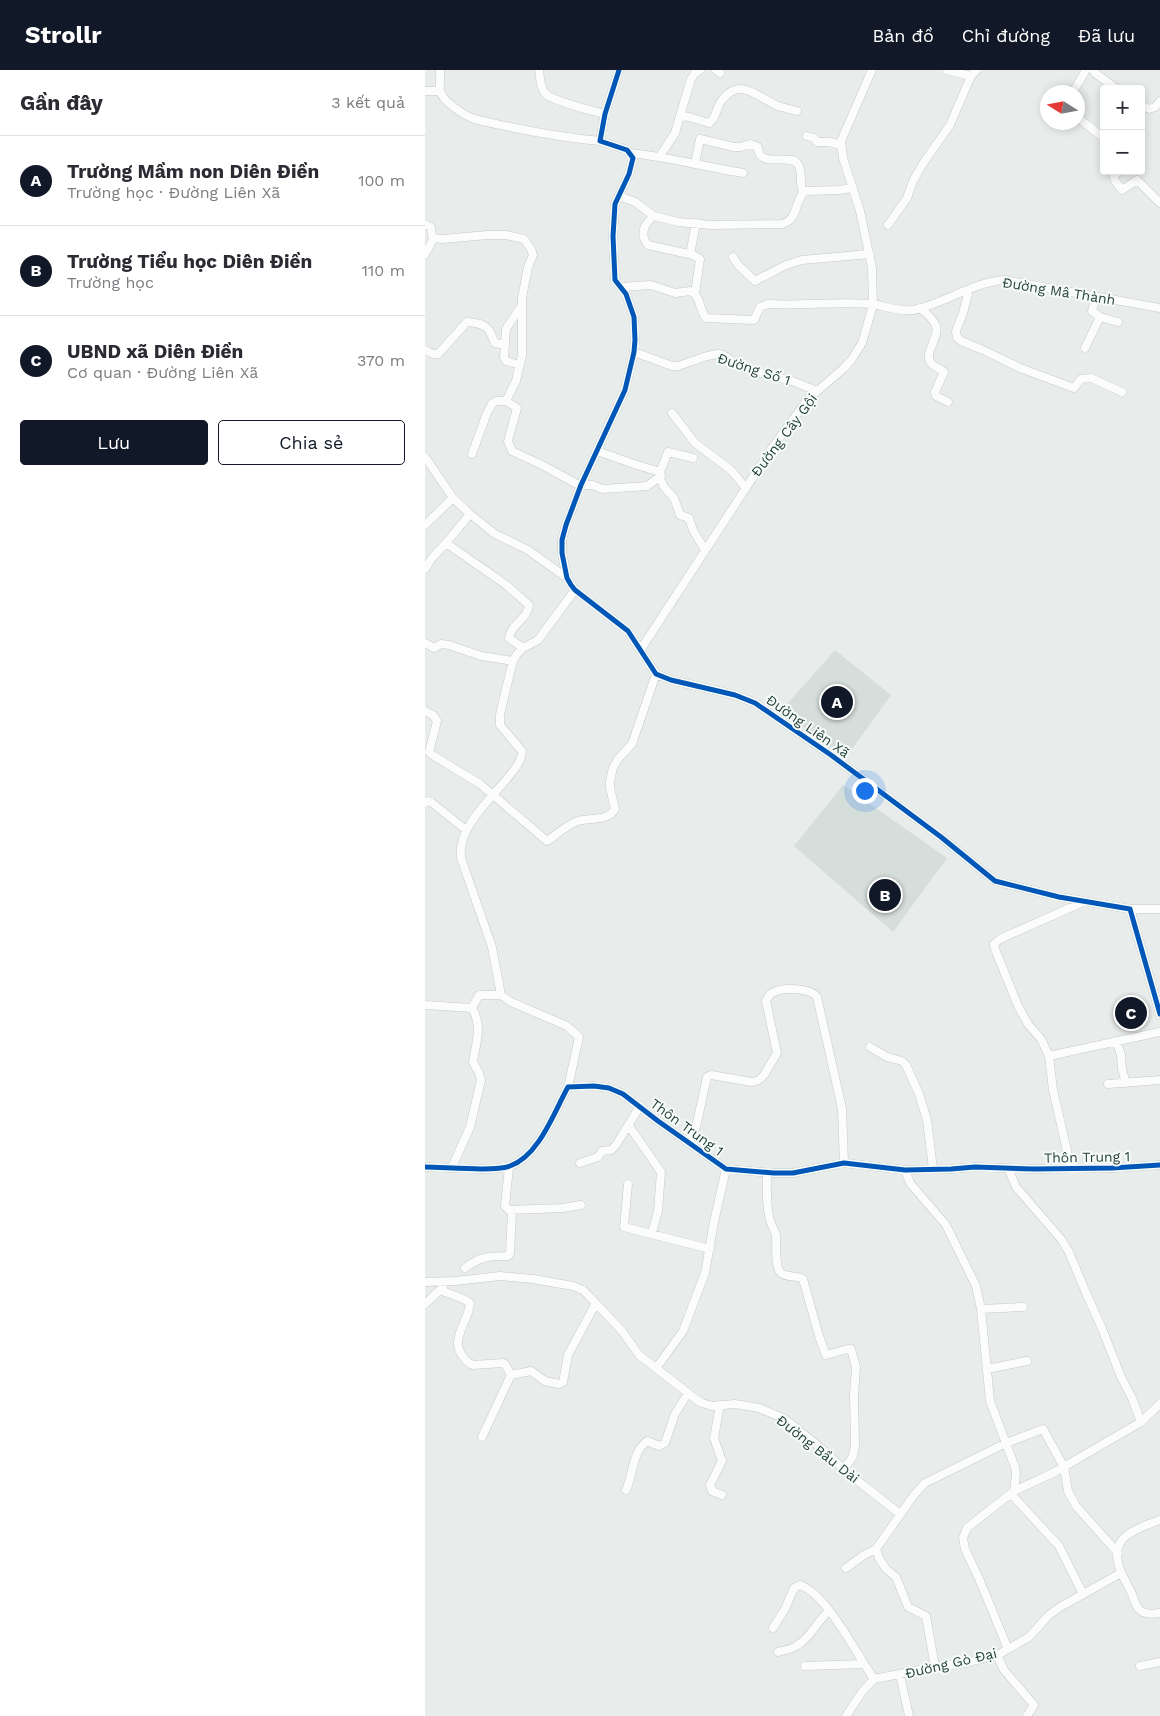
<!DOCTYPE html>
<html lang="vi">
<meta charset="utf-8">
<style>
:root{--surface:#fff;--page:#f2f2f3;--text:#2b2b33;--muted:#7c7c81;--line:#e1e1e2;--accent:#111827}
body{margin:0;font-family:"Work Sans",sans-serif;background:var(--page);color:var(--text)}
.controls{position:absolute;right:15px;top:15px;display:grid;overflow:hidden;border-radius:5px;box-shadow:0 2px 8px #0003}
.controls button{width:45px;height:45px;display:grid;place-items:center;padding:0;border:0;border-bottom:1px solid var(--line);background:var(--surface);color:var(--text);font:25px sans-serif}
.compass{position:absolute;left:615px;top:15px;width:45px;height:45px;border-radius:50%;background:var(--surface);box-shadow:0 2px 8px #0003;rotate:281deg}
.you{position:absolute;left:439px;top:720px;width:18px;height:18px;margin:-12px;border:4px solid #fff;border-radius:50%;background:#1a73e8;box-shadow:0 0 0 8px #1a73e833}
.badge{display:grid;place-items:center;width:32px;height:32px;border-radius:50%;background:var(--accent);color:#fff;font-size:16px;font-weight:700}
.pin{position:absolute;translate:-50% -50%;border:2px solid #fff;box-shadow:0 1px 5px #0006}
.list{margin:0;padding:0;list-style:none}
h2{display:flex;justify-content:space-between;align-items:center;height:65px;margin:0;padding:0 20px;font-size:21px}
h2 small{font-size:16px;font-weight:400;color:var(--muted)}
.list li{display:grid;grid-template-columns:32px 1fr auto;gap:15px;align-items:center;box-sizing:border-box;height:90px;padding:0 20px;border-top:1px solid var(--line)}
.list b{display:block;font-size:19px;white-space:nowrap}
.list p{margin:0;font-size:16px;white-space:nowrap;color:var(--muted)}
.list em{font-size:16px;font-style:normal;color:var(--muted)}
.actions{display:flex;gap:10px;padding:15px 20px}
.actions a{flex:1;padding:11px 0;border:1px solid var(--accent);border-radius:5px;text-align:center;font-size:18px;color:var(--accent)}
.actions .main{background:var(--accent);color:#fff}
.map{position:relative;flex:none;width:735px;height:1646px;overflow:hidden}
header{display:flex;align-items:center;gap:30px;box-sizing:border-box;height:70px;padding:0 25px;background:var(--accent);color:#fff}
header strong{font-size:24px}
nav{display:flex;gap:28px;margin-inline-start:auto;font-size:18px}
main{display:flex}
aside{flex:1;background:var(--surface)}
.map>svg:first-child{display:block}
.built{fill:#d6dedb}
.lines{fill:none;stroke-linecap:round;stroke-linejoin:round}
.minor-casing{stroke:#c5cac8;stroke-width:9}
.minor{stroke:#fcfcfc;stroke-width:8}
.cycleway-casing{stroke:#f7fbf9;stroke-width:8}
.cycleway{stroke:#0057b8;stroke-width:5}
.labels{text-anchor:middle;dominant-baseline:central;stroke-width:4;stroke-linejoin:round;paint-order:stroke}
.street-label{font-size:14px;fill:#24423a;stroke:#f7fbf9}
</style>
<header>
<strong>Strollr</strong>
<nav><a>Bản đồ</a><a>Chỉ đường</a><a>Đã lưu</a></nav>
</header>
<main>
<aside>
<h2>Gần đây<small>3 kết quả</small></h2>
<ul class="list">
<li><span class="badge">A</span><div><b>Trường Mầm non Diên Điền</b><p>Trường học · Đường Liên Xã</p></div><em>100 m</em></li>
<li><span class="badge">B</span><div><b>Trường Tiểu học Diên Điền</b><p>Trường học</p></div><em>110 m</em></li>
<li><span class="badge">C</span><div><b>UBND xã Diên Điền</b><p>Cơ quan · Đường Liên Xã</p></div><em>370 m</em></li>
</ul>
<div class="actions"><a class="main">Lưu</a><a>Chia sẻ</a></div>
</aside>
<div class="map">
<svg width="735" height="1646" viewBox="0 0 735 1646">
<rect width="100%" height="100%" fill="#e8edeb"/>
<path class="built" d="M410,580l56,45 -46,64 -63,-49z
M418,715l104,73 -54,74 -99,-86z"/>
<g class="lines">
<defs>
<path id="minor" d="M15,0c1,6 -1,14 0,21 3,11 24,24 34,28 42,10 83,18 126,22
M114,0c1,7 1,17 6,23 6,8 48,18 60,21
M194,0l-14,44 -5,27 27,9 6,8 -4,16 -14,30 -2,32 2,44 11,14 8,23 1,23 -1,12 -9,38 -44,95 -15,40 -4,15v13l5,25 4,7 4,5 53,41 28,43 15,6 64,15 20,8 76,52 110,82 54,44 64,16 71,12 30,105
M291,0l4,3
M522,0l24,6 6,-6
M668,0l2,3 22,16
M0,21h15
M648,22l13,-22
M716,35l8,4 6,-2 5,-6
M255,46l9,1 20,6c8,-5 7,-16 13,-23 19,-24 36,-2 56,6 6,2 12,3 19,5
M652,47l27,21
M382,66l7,2 3,4h12l12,3
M205,83c39,4 75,14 113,20
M235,86l15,-23 16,-54 4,-6 5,-3
M270,94l5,-25 34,8h7l9,-3 8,3c0,2 0,5 2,8 7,10 32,-1 38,9 5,8 1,20 5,28
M694,101l-5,5 1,5 7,9 15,-10 23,23
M194,126l16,6 19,14 24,6 33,3 71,-1c18,-6 11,-22 23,-33l34,-1 14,-2
M229,146c-10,8 -15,18 -6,29l45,10 7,4 -5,34
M0,154l6,3 1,9 2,2 8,1 46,-4h18l18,4 7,10 2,6 -5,12 -6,31v57l-6,26 -10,20
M463,155l19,-27 6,-17 11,-19 26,-37 21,-49
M0,184l9,-16
M265,184l6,-31
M308,187l6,9 16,15 31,-16 16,-5 68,-6
M196,217l30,-2 24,8 15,-2c12,6 8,17 16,27l48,2 6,-13 8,-3c35,2 69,-3 104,0 13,2 27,8 41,6 31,-6 60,-28 91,-30l156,28
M544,220l-6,23 -7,18 1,6 4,4 22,9 37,18 54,20 7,-9 10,-1 31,14
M671,227l-4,14 8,6 18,5
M495,238c6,5 13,10 16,18 4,11 -13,28 -5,37 4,5 10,5 13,9l-9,20 1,4 12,6
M660,278l15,-31
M0,280l8,4h5l29,-32c5,0 8,1 13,2 12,5 9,8 15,19l10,2
M209,282l38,14h6l29,-10 11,-2 5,1 22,14 47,12 25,10
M95,295l-14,-4 -2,-4 2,-28 16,-24
M247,343l23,30 36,27 14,17
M47,384l15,-41 5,-9 4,-3h10l11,7 -9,33 4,10 32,15 31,17 6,2h11l11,4 44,-3 14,-10 -1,-4 -3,-1 -20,-6 -40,-14
M0,387l28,41 17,16 25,20 33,16 39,28
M235,402l8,-20 25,6
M235,408l4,9 10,11 6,17 9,3 4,12 12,20
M0,455l28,-27
M21,473l59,41 24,21c-1,14 -18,19 -20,33l14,10
M0,499l7,-11 14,-15 24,-29
M0,573l9,5 7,-4 8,1 32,11 32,5
M216,579l131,-201 36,-49 36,-31 8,-9 10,-16 11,-38 -1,-37 -12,-57 -17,-53 -2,-17 31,-71
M0,641l8,4 4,6 -8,31 5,4 46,28 67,57c9,-6 21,-17 31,-20 13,-4 29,1 37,-12l-5,-21v-7l3,-13 5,-9 14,-15 24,-70
M0,733l2,-2 4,1 35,28
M705,839h30
M0,935l47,3 7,-13h22
M691,971l5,14 1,14 4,14
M445,977l17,10 15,4 4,4 13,29 8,26 6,49
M624,986l111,-24
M683,1014l52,-4
M143,1017l11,-50 -12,-11 -56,-24 -10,-7 -9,-48 -31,-89c-4,-33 34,-62 52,-87 5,-6 9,-12 9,-20l-22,-26v-10l5,-22 8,-32 4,-7 6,-6 15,-8 37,-50
M204,1056l32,46 -3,39 -6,22
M263,1073l8,-16 11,-50 4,-2 41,7 7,-2 5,-5 13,-22 -11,-52c2,-4 3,-7 8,-9 10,-5 37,-4 43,5l22,98 3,14 2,54
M155,1093l18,-6 4,-6 9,-1 5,-5 24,-39
M0,1097c20,0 68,5 85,-1 29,-10 44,-54 58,-79l26,-1 15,2 14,6 35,27 68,48 48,4h19l51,-10 61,7 46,-1 24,-2 59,2 78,-1 48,-3
M27,1097l18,-40 11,-47 -2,-7 -6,-11c3,-20 10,-36 -1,-54
M84,1097l-4,39 4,4 54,-2 18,-3
M583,1098l8,19 45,52 8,13 17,41 15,33 20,51 11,21 9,24
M646,1098l-18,-78 -4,-34 -8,-17 -13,-15 -10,-18 -23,-57 -1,-5 6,-5 83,-37
M480,1100l5,13 36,42 30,61 5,23 9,92 25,66 1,7 -2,17
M342,1103c0,14 -1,29 2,43 1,7 5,12 7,19 1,8 -2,32 5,38 6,5 16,2 22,6l16,57 7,19 22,-6h3l5,18 -2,28 1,51 -2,10 -9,14
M203,1114l-4,43 86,22
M40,1198c16,-12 24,-12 43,-12l2,-3 2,-42
M0,1212l31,-1 44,-5 33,3 40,7 10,4 6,6 33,35 17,24 58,45 5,3 10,3 23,-2 24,4 26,11 43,35 16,16 56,44
M16,1220c9,5 22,7 29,13 -1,19 -22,37 -6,55 3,4 5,5 9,7l30,-2 2,1 6,11 20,-4 14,10 14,3 4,-2 5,-27 28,-52
M0,1234l18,-17
M556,1239l42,-2
M232,1297l26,-36 22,-58 9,-51 12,-53
M562,1299l40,-8
M295,1335l-6,33 8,23 -12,24 2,6 10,4
M57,1367l29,-62
M201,1420c8,-17 5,-36 21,-49l12,5 6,-3 10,-29 13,-21
M586,1424l48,52 24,48
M735,1450c-11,4 -35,12 -40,23 -9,17 5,36 12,51 2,6 4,13 9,17 6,4 13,3 19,2
M421,1498l18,-13 12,-6
M348,1558l12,-19 9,-21 6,-3c28,10 56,69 74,94
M583,1579l-28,-68 -15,-32 -2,-11 4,-10 47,-37 41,-19 86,-50 19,-18
M353,1582c7,-2 15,-3 20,-7 13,-8 19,-24 31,-34
M572,1585l7,15 30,35 -7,11
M380,1596l58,-2
M715,1596l20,-4
M510,1597l-9,-51 -18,-9 -12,-30 -10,-8 -7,-11 -3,-9 38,-54 11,-12 81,-40 37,-14 21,38 4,24 8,15 42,47
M475,1605l9,41
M421,1646l16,-24 12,-13 61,-12 31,-4 35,-10 28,-16 20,-22 11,-8 61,-34"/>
</defs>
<use href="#minor" class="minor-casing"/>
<use href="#minor" class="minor"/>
<defs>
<path id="cycleway" d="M194,0l-14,44 -5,27 27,9 6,8 -4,16 -14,30 -2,32 2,44 11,14 8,23 1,23 -1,12 -9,38 -44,95 -15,40 -4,15v13l5,25 4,7 4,5 53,41 28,43 15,6 64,15 20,8 76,52 110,82 54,44 64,16 71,12 30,105
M0,1097c20,0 68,5 85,-1 29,-10 44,-54 58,-79l26,-1 15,2 14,6 35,27 68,48 48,4h19l51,-10 61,7 46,-1 24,-2 59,2 78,-1 48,-3"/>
</defs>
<use href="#cycleway" class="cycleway-casing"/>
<use href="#cycleway" class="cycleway"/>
</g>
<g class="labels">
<g class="street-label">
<text transform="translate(634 221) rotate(9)">Đường Mâ Thành</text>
<text transform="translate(329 299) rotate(18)">Đường Số 1</text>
<text transform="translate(359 365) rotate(-53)">Đường Cây Gội</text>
<text transform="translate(383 656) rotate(35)">Đường Liên Xã</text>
<text transform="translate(262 1057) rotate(36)">Thôn Trung 1</text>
<text transform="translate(662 1087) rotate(-1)">Thôn Trung 1</text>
<text transform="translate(393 1379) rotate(38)">Đường Bầu Dài</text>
<text transform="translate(526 1593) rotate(-13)">Đường Gò Đại</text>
</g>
</g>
</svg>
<div class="controls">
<button>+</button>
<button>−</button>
</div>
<svg class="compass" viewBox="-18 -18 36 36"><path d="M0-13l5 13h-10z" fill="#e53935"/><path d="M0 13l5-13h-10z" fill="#7c7c81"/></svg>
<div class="you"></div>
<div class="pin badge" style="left:412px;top:632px">A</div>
<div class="pin badge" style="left:460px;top:825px">B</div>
<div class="pin badge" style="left:706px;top:943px">C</div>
</div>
</main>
